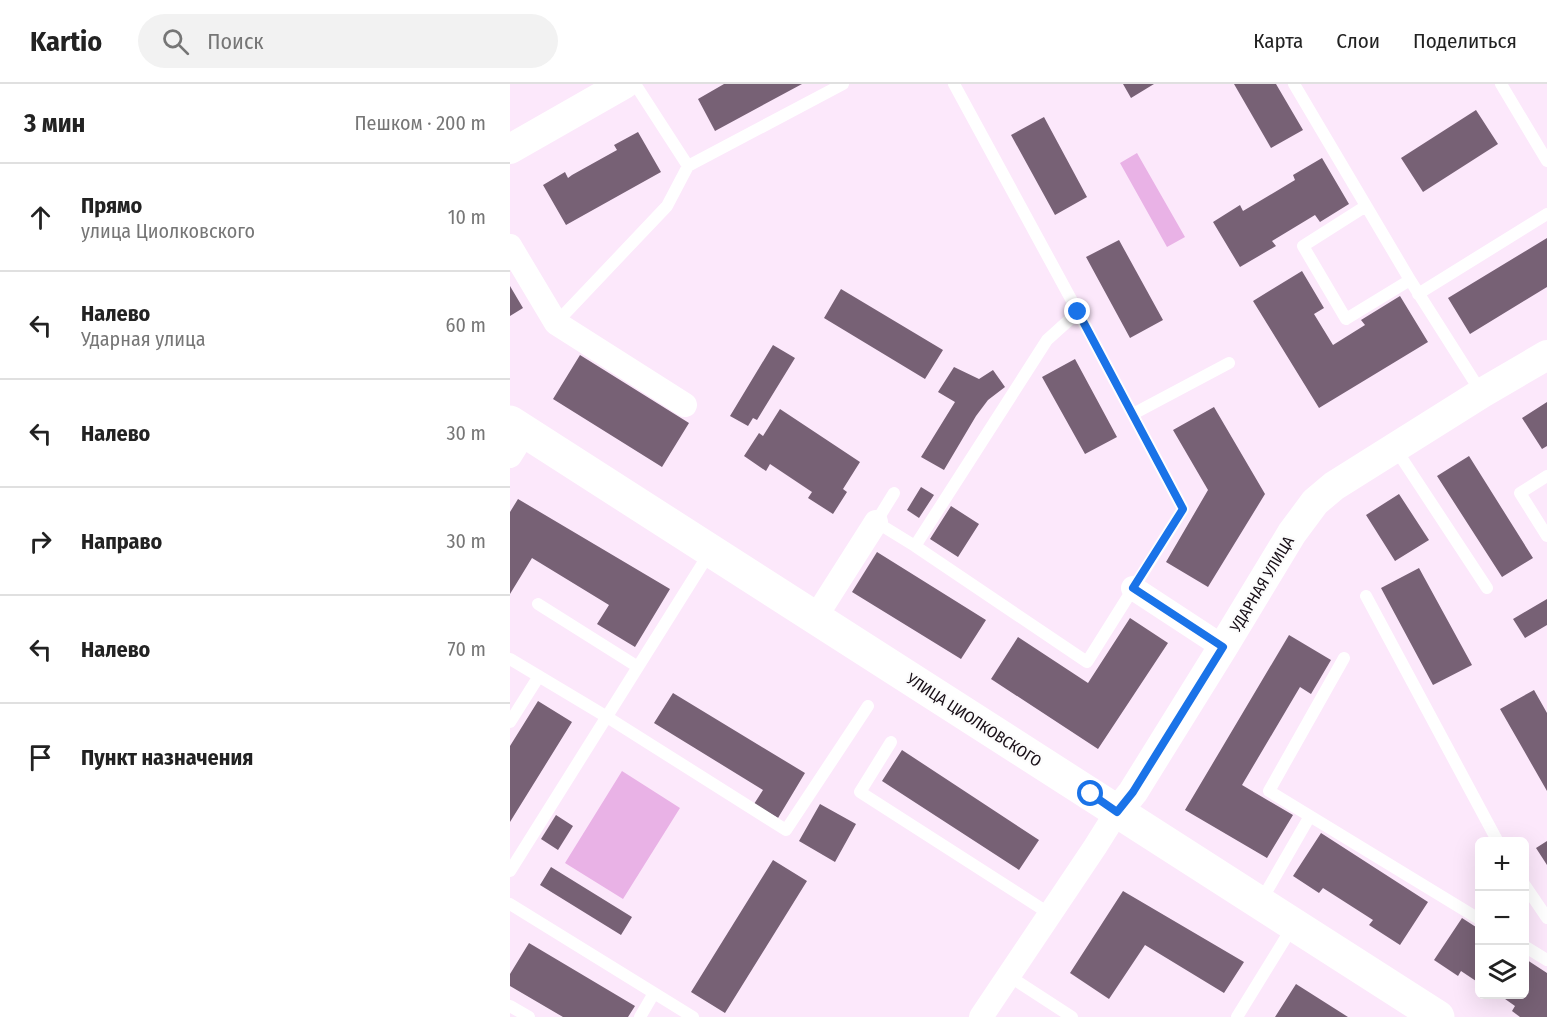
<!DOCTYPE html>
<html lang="ru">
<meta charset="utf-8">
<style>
:root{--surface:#fff;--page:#f2f2f2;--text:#222;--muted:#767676;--line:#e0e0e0}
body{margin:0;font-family:"Fira Sans Condensed",sans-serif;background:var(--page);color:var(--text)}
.controls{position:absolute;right:18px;bottom:18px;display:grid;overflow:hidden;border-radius:9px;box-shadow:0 6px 24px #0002}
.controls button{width:54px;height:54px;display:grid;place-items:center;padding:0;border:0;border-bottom:2px solid var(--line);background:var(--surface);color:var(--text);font:30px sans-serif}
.stop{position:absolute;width:18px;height:18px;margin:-14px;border:4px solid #1a73e8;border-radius:50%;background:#fff}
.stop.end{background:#1a73e8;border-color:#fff;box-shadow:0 2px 6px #0008}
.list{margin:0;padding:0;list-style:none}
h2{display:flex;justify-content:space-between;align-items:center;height:78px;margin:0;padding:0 24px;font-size:26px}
h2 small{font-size:20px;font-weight:400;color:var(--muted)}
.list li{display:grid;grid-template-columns:39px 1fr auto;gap:18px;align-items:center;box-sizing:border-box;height:108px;padding:0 24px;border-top:2px solid var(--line)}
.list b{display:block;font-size:22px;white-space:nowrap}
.list p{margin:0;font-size:20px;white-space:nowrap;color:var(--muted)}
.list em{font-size:20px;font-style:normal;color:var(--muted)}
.icon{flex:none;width:33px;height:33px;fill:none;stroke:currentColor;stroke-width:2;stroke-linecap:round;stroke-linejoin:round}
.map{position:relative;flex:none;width:1037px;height:933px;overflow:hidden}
header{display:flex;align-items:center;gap:36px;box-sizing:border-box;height:84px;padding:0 30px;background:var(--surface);border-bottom:2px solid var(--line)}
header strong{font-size:28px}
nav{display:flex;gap:33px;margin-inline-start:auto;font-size:21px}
.search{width:420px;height:54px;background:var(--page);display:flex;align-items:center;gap:15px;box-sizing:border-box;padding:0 21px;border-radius:33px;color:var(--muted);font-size:22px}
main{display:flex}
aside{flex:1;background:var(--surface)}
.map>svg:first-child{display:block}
.green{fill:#e9b2e6}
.building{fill:#776175}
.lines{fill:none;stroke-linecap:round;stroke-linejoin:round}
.service{stroke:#fff;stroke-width:12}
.minor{stroke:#fff;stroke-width:24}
.tertiary{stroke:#fff;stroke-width:30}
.secondary{stroke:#fff;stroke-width:33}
.route{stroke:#1a73e8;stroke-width:8}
.labels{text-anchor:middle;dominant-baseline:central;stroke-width:4.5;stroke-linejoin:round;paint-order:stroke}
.street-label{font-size:16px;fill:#180f17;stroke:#fcfcfc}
</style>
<header>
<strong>Kartio</strong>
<div class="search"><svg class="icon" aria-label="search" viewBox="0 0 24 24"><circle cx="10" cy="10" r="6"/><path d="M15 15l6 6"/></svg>Поиск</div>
<nav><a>Карта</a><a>Слои</a><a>Поделиться</a></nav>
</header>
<main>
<aside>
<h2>3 мин<small>Пешком · 200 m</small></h2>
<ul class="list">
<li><svg class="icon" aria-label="ahead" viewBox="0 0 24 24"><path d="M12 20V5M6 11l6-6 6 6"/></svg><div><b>Прямо</b><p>улица Циолковского</p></div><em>10 m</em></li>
<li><svg class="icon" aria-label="left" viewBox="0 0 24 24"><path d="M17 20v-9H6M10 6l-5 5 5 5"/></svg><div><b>Налево</b><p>Ударная улица</p></div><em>60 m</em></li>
<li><svg class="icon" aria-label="left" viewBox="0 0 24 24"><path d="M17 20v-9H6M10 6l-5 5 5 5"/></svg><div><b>Налево</b></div><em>30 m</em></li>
<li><svg class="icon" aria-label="right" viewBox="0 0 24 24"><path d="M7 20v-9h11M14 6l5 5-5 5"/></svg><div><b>Направо</b></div><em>30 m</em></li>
<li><svg class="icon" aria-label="left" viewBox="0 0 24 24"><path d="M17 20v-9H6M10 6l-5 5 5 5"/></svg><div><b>Налево</b></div><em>70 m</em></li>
<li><svg class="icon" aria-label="arrive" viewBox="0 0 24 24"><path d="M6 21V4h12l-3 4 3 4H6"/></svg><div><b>Пункт назначения</b></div></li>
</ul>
</aside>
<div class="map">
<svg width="1037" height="933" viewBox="0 0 1037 933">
<rect width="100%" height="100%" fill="#fce8fb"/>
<path class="green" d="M627,69l48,84 -18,10 -47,-84z
M112,687l58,37 -57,91 -58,-36z"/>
<path class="building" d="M214,0h78l-87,47 -17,-32z
M613,0h31l-23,14z
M724,0h42l27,46 -32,18z
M966,26l22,34 -75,48 -22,-34z
M534,33l43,80 -32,18 -44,-80z
M128,48l23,40 -95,53 -23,-40 22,-13 3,6 4,-3 45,-25 -3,-5z
M812,74l27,46 -29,18 -5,-7 -43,26 4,5 -36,21 -27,-45 27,-17 3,6 52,-31 -2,-5z
M1037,154v49l-77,47 -22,-36z
M609,156l44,80 -33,18 -44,-81z
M792,187l22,37 -10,6 19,31 32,-20 -4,-5 39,-24 28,46 -109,66 -66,-107z
M0,202l13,22 -13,8z
M331,205l102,61 -18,29 -101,-61z
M263,261l22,13 -38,62 -4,-2 -5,8 -18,-10z
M70,271l109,68 -27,44 -109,-68z
M565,275l42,78 -32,17 -43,-77z
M444,283l25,12 14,-9 12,17 -17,13 -12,16 -32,54 -23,-13 34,-55 -17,-10z
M1037,318v44l-5,3 -20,-31z
M704,323l51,87 -57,93 -42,-25 42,-72 -35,-60z
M270,325l80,53 -17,27 4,3 -14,22 -25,-16 4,-6 -42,-28 -4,7 -22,-15 15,-23 4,3z
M959,372l64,102 -31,19 -65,-101z
M411,403l13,8 -15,23 -12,-8z
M889,410l30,46 -34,21 -29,-46z
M8,415l152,90 -35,58 -38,-23 12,-19 -77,-47 -22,36v-82z
M441,422l28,18 -21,33 -28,-18z
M367,468l109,68 -25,39 -109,-67z
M909,484l53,97 -39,20 -52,-97z
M1037,515v26l-22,13 -12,-19z
M620,534l38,25 -70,106 -107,-70 27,-42 70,46z
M779,551l42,25 -20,34 -11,-7 -58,98 51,30 -26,43 -82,-48z
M1024,606l13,23v78l-47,-82z
M163,609l132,80 -27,45 -24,-14 9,-14 -109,-67z
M28,617l34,21 -62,100v-76z
M392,666l137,90 -20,30 -137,-89z
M310,720l36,20 -21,38 -36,-21z
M46,731l17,11 -15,24 -17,-11z
M811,749l107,69 -28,43 -31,-20 4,-5 -50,-32 -4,5 -26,-17z
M1037,757v24l-11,-17z
M263,776l34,21 -82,132 -34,-21z
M41,783l81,50 -11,18 -81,-50z
M613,807l121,71 -20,31 -79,-48 -36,54 -39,-26z
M952,834l17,11v54l-18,-12 -3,5 -24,-16z
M19,859l106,63 -7,11h-65l-53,-31v-12z
M1014,874l23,15v44h-27l-8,-6 3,-5 -17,-12h26z
M786,900l52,33h-73z"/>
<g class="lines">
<path class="service" d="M125,0l53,82 155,-82
M784,0l116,196
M991,0l46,77
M856,122l-63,40 43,73 64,-39 71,112
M908,210l129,-80
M46,239l111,-117 21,-40
M623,330l96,-51
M885,364l92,140
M1037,392l-27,17 27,43
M384,409l-18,29 39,24 172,116 96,-153 -105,-197 -124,-228
M405,462l132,-206 31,-28
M856,512l132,246
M28,520l100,63
M834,574l-75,133 210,128
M0,575l97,58 179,113 82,-124
M0,638l29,-46
M381,658l-31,50 190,122
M0,787l200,-319
M1014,800l23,34
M751,817l49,-85
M0,820l183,113
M1014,862l23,14
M499,892l63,41
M0,922l19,11
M130,933l14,-24
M727,933l56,-91"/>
<path class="minor" d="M0,162l46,77 129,82
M0,372l15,-24
M623,504l90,59
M305,534l61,-96
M471,933l114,-170 22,-35"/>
<path class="tertiary" d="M0,65l114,-65
M607,728l16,-20 90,-145 69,-114 23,-31 19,-16 148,-93 65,-38"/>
<path class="secondary" d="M0,338l928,595"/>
</g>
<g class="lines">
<path class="route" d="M568,228l105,197 -50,79 90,59 -90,145 -16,20 -26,-18"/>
</g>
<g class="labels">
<g class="street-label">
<text transform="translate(752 500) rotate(-59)">УДАРНАЯ УЛИЦА</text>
<text transform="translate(464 636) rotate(33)">УЛИЦА ЦИОЛКОВСКОГО</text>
</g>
</g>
</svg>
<div class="controls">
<button>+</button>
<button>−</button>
<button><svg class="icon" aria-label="layers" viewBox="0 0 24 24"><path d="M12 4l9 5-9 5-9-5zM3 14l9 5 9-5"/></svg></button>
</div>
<div class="stop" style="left:581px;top:710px"></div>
<div class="stop end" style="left:568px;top:228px"></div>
</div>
</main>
